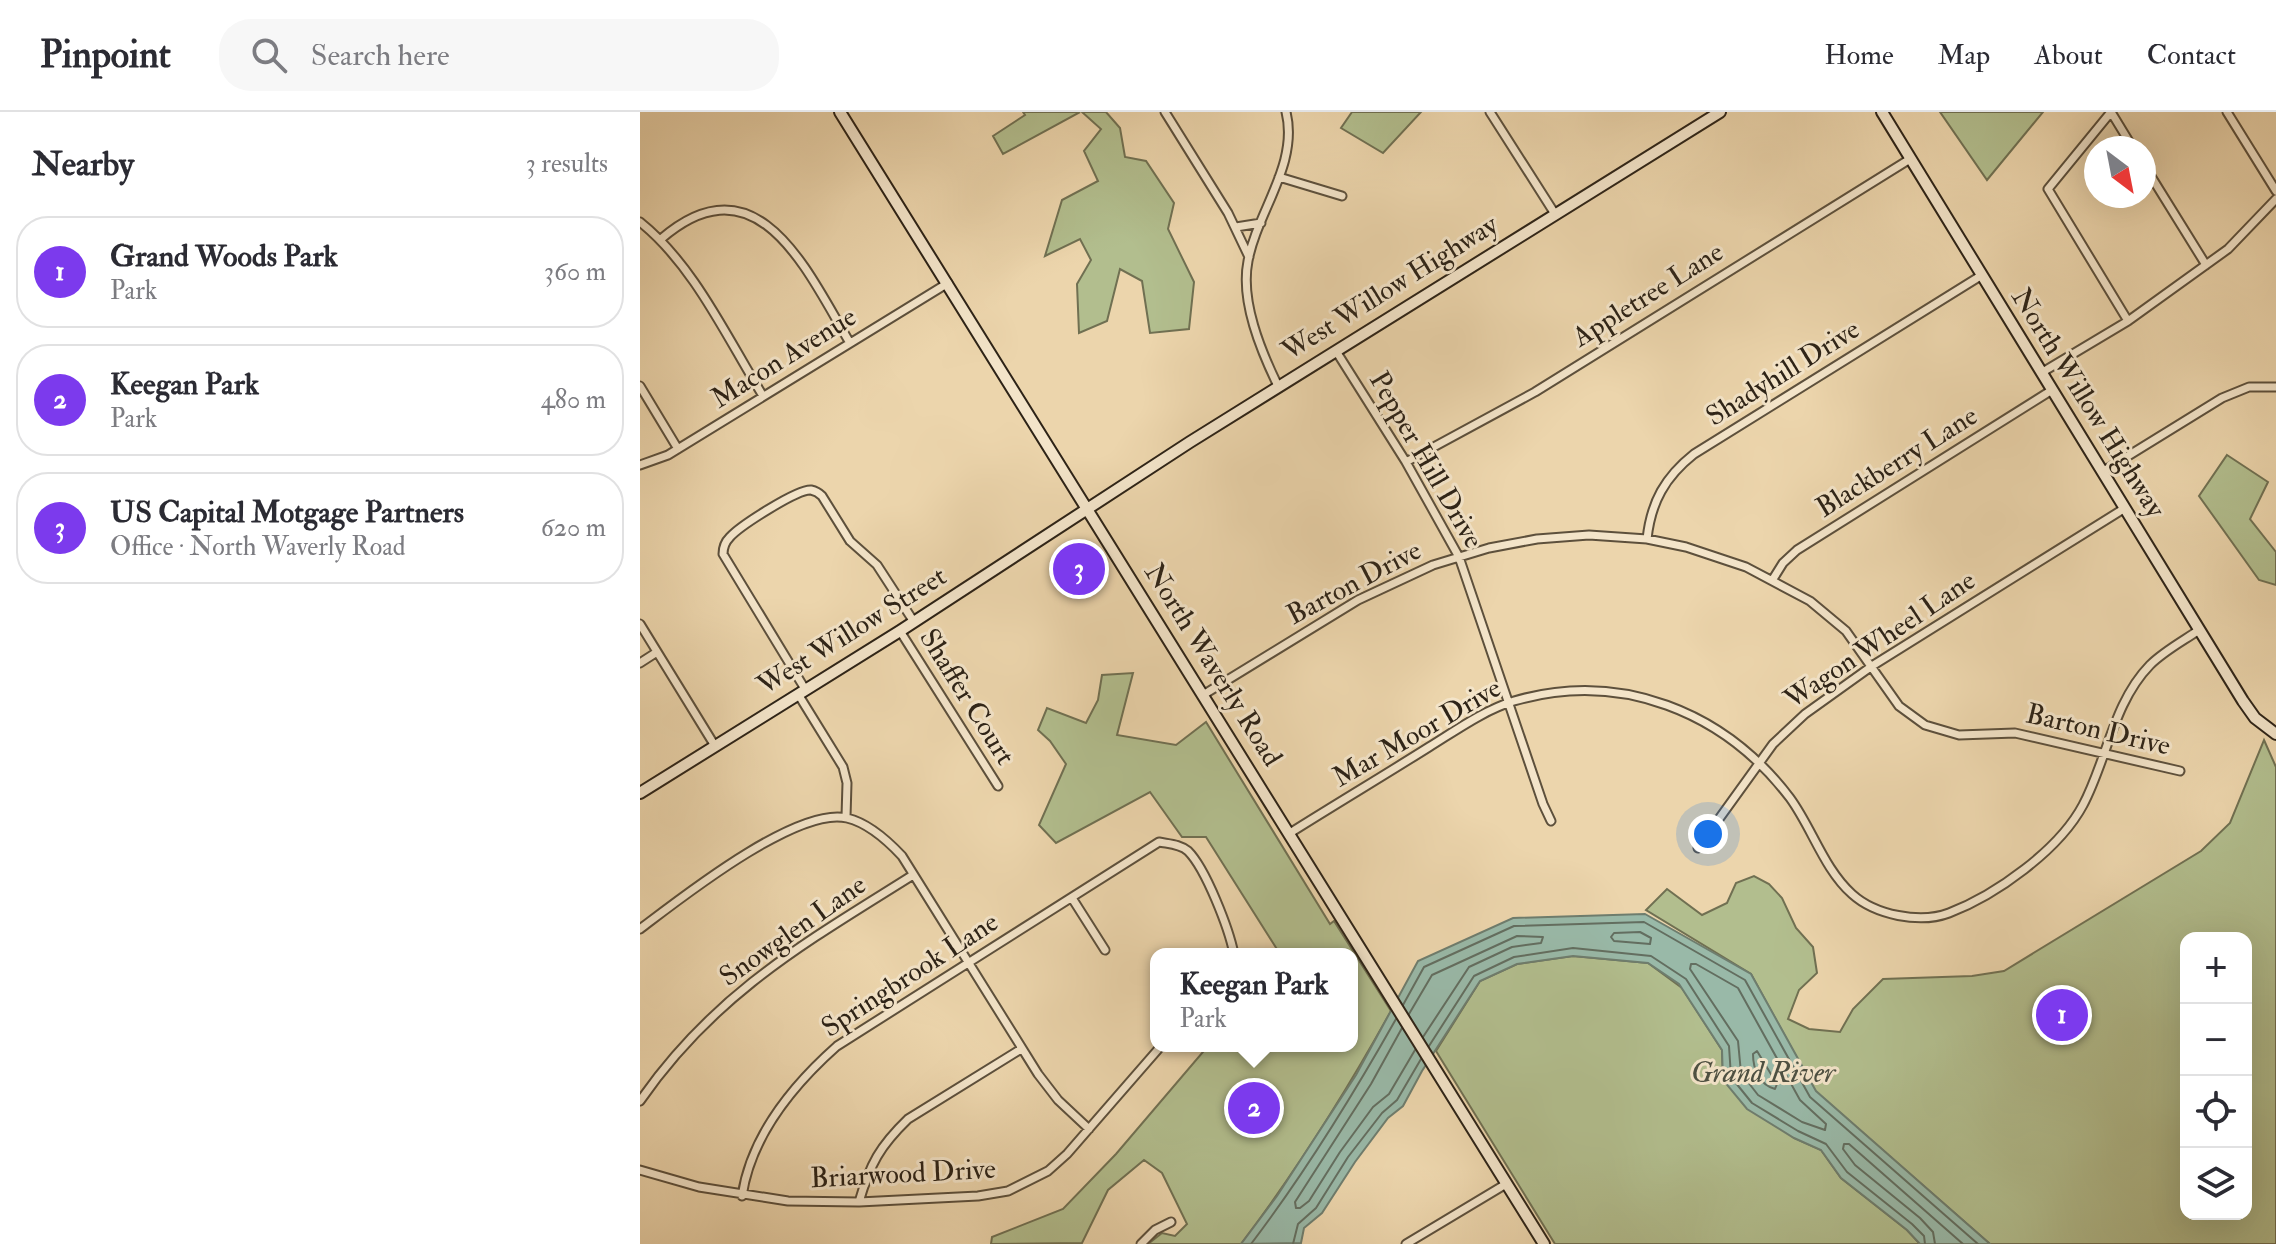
<!DOCTYPE html>
<meta charset="utf-8">
<style>
:root{--surface:#fff;--page:#f7f7f7;--text:#2b2b33;--muted:#7c7c81;--line:#e1e1e2;--accent:#7c3aed}
body{margin:0;font-family:"IM FELL Double Pica",serif;background:var(--page);color:var(--text)}
.controls{position:absolute;right:24px;bottom:24px;display:grid;overflow:hidden;border-radius:16px;box-shadow:0 8px 32px #0002}
.controls button{width:72px;height:72px;display:grid;place-items:center;padding:0;border:0;border-bottom:2px solid var(--line);background:var(--surface);color:var(--text);font:40px sans-serif}
.compass{position:absolute;left:1444px;top:24px;width:72px;height:72px;border-radius:50%;background:var(--surface);box-shadow:0 8px 32px #0002;rotate:148deg}
.you{position:absolute;left:1068px;top:722px;width:28px;height:28px;margin:-20px;border:6px solid #fff;border-radius:50%;background:#1a73e8;box-shadow:0 0 0 12px #1a73e833}
.badge{display:grid;place-items:center;width:52px;height:52px;border-radius:50%;background:var(--accent);color:#fff;font-size:26px;font-weight:700}
.pin{position:absolute;translate:-50% -50%;border:4px solid #fff;box-shadow:0 2px 8px #0006}
.popup{position:absolute;left:510px;top:836px;width:208px;height:104px;box-sizing:border-box;display:grid;place-content:center;border-radius:16px;background:var(--surface);filter:drop-shadow(0 2px 6px #0005);font-size:26px;white-space:nowrap;color:var(--muted)}
.popup b{font-size:30px;color:var(--text)}
.popup::after{content:'';position:absolute;left:50%;top:100%;margin-left:-16px;border:16px solid transparent;border-top-color:var(--surface)}
.list{margin:0;padding:0;list-style:none}
h2{display:flex;justify-content:space-between;align-items:center;height:104px;margin:0;padding:0 32px;font-size:34px}
h2 small{font-size:26px;font-weight:400;color:var(--muted)}
.list li{display:grid;grid-template-columns:52px 1fr auto;gap:24px;align-items:center;box-sizing:border-box;height:112px;margin:0 16px 16px;padding:0 16px;border:2px solid var(--line);border-radius:32px}
.list b{display:block;font-size:30px;white-space:nowrap}
.list p{margin:0;font-size:26px;white-space:nowrap;color:var(--muted)}
.list em{font-size:26px;font-style:normal;color:var(--muted)}
.icon{flex:none;width:44px;height:44px;fill:none;stroke:currentColor;stroke-width:2;stroke-linecap:round;stroke-linejoin:round}
.map{position:relative;flex:none;width:1636px;height:1132px;overflow:hidden}
header{display:flex;align-items:center;gap:48px;box-sizing:border-box;height:112px;padding:0 40px;background:var(--surface);border-bottom:2px solid var(--line)}
header strong{font-size:38px}
nav{display:flex;gap:44px;margin-inline-start:auto;font-size:28px}
.search{width:560px;height:72px;background:var(--page);display:flex;align-items:center;gap:20px;box-sizing:border-box;padding:0 28px;border-radius:32px;color:var(--muted);font-size:30px}
main{display:flex}
aside{flex:1;background:var(--surface)}
.map>svg:first-child{display:block}
.green{fill:#b2be8e;stroke:#707052;stroke-width:2;fill-rule:evenodd}
.water{fill:#99b9a8;stroke:#6e7d6e;stroke-width:2}
.lines{fill:none;stroke-linecap:round;stroke-linejoin:round}
.shore{stroke:#636e60;stroke-width:2}
.street-casing{stroke:#5d503c;stroke-width:11}
.secondary-casing{stroke:#2d2317;stroke-width:14}
.street{stroke:#f3e4c9;stroke-width:7}
.secondary{stroke:#f3e4c9;stroke-width:10}
.labels{text-anchor:middle;dominant-baseline:central;stroke-width:6;stroke-linejoin:round;paint-order:stroke}
.street-label{font-size:28px;fill:#2d2317;stroke:#f3e4c9}
.water-label{font-size:30px;font-style:italic;fill:#4d5042;stroke:#f3e4c9}
</style>
<header>
<strong>Pinpoint</strong>
<div class="search"><svg class="icon" aria-label="search" viewBox="0 0 24 24"><circle cx="10" cy="10" r="6"/><path d="M15 15l6 6"/></svg>Search here</div>
<nav><a>Home</a><a>Map</a><a>About</a><a>Contact</a></nav>
</header>
<main>
<aside>
<h2>Nearby<small>3 results</small></h2>
<ul class="list">
<li><span class="badge">1</span><div><b>Grand Woods Park</b><p>Park</p></div><em>360 m</em></li>
<li><span class="badge">2</span><div><b>Keegan Park</b><p>Park</p></div><em>480 m</em></li>
<li><span class="badge">3</span><div><b>US Capital Motgage Partners</b><p>Office · North Waverly Road</p></div><em>620 m</em></li>
</ul>
</aside>
<div class="map">
<svg width="1636" height="1132" viewBox="0 0 1636 1132">
<rect width="100%" height="100%" fill="#ecd5ac"/>
<filter id="stains"><feTurbulence type="fractalNoise" baseFrequency=".0025" numOctaves="4"/><feColorMatrix values="0 0 0 0 .2 0 0 0 0 .09 0 0 0 0 .02 0 0 0 .5 -.17"/></filter>
<radialGradient id="worn" r=".72"><stop offset=".6" stop-color="#630" stop-opacity="0"/><stop offset="1" stop-color="#630" stop-opacity=".3"/></radialGradient>
<path class="green" d="M383,0h57l-77,42 -10,-18 32,-21z
M442,0h24l14,16 5,29 21,4 28,42 -6,26 26,53 -5,47 -39,4 -8,-52 -22,-12 -13,52 -28,12 -2,-49 14,-24 -11,-21 -35,17 17,-56 36,-19 -14,-30 17,-22z
M712,0h69l-38,41 -42,-25z
M1300,0h103l-56,68z
M1587,343l41,27 -18,37 26,33v33l-17,-5 -60,-84z
M493,561l-16,62 59,10 30,-23 124,202 4,-3 57,90c-45,81 -94,159 -150,233h-93l14,-11 13,3 12,-12 -25,-51 -18,-13 -36,30 -26,53 -91,1 1,-7 71,-28 53,-55 92,-108h144v-92h-72l-74,-117h-24l-32,-45 -94,51 -17,-18 27,-61 -16,-23 -12,-11 9,-22 39,15 12,-23 4,-25z
M1624,628l12,27v477h-286l-175,-153 -64,-117 -105,-64 21,-21 35,26 25,-12 9,-20 18,-7 15,8 13,14 14,30 17,19 4,26 -18,17 -11,29 21,10 31,3 13,-23 30,-30 89,-3 32,-5 197,-120 29,-28zM1546,826h60v276h-60z
M933,844l75,7 34,25 40,62 1,30 71,58 27,12 20,28 66,52 13,14h-365l-119,-193 44,-70 37,-17z"/>
<path class="water" d="M1005,802l106,60 65,117 174,153h-70l-13,-14 -66,-52 -20,-28 -27,-12 -47,-29 -24,-29 -1,-30 -43,-66 -31,-21 -75,-7 -56,8 -37,17 -58,90 -19,35 -15,12 -33,44 -33,51 -18,15 -3,15 -60,1 36,-48 79,-121 62,-114 95,-43z"/>
<g class="lines">
<path class="shore" d="M1000,820l11,6 -1,6 -36,-3 -3,-4 3,-4z
M1051,852h5l42,24 62,112 26,24 -1,6 -23,-8 -44,-27 -17,-22 -3,-32 -48,-72z
M763,893l21,-38 90,-41 130,-4 101,58 65,117 168,147
M769,902l23,-39 85,-39 26,1 -2,6 -29,4 -43,20 -46,70
M762,916l-31,56 -76,118 1,6h4l9,-7 31,-49 33,-45 16,-13 26,-44
M789,934l45,-70 40,-19 59,-9 78,8 35,23 43,67 2,31 21,26 46,28 28,13 21,28 65,52 12,12 1,8
M1117,939l20,33 -2,5c-15,-4 -22,-19 -22,-35z
M611,1132c54,-71 101,-147 145,-225
M653,1132l5,-20 18,-16 32,-51 34,-44 15,-13 24,-41
M1295,1132l-2,-12 -13,-14 -65,-53 -12,-16 1,-5h5l114,100"/>
<defs>
<path id="street" d="M525,0l63,101 21,44
M850,0l65,102
M1471,0l-63,77 80,132
M1471,0l22,36
M1587,0l49,79
M1504,53l62,100
M639,65l63,19
M0,110c54,43 87,116 123,174
M596,115l25,-4
M21,127c97,-84 147,34 189,104
M696,239l70,111 53,95 84,247 8,17
M1401,261l87,-52 100,-72 48,-50
M0,274l38,63
M638,274c-17,-35 -38,-85 -30,-125 9,-49 51,-97 38,-149
M766,350l129,-70 375,-233
M0,353l28,-10 280,-172
M1462,360l120,-74 27,-11h27
M1007,427c4,-37 18,-62 47,-85l288,-179
M1133,467l10,-16 14,-13 255,-160
M0,512l75,122
M260,519l98,155
M0,551l17,-11
M165,577l-82,-135c0,-7 2,-12 7,-17 10,-11 67,-48 81,-47 5,1 8,3 11,6l28,45 27,24 37,57
M158,582l45,73 4,16 -1,34
M563,583l155,-95 75,-35 56,-17 48,-9 52,-4 58,4 39,8 60,20 64,34 36,30 53,75 26,19 34,10 56,-2 165,38
M650,721c46,-29 93,-57 139,-86 26,-16 55,-37 85,-46 106,-31 210,10 276,97 22,30 34,71 62,96 23,21 68,30 97,19 47,-18 110,-63 134,-108 24,-45 30,-102 67,-140 14,-14 33,-24 49,-35
M1058,736l75,-104 32,-30 67,-48 253,-158
M432,786l33,52
M0,817c41,-31 157,-123 207,-111 21,5 41,23 55,38l136,218 20,26 31,29
M0,989c75,-108 165,-158 273,-226
M0,1058l59,17 89,14 71,1 119,-6 30,-5 40,-20 19,-17 94,-108
M102,1084c9,-60 51,-111 95,-150l322,-204c10,2 21,2 29,9 18,18 41,78 46,103
M219,1090c11,-38 21,-56 49,-83l113,-70
M501,1132l14,-14 16,-8
M766,1132l100,-60"/>
<path id="secondary" d="M200,0l704,1132
M1242,0l361,589 12,17 21,16
M0,681l260,-162 290,-189 530,-330"/>
</defs>
<use href="#street" class="street-casing"/>
<use href="#secondary" class="secondary-casing"/>
<use href="#street" class="street"/>
<use href="#secondary" class="secondary"/>
</g>
<g class="labels">
<g class="street-label">
<text transform="translate(750 176) rotate(-32)">West Willow Highway</text>
<text transform="translate(1008 183) rotate(-32)">Appletree Lane</text>
<text transform="translate(144 246) rotate(-32)">Macon Avenue</text>
<text transform="translate(1143 261) rotate(-32)">Shadyhill Drive</text>
<text transform="translate(1448 291) rotate(58)">North Willow Highway</text>
<text transform="translate(786 348) rotate(60)">Pepper Hill Drive</text>
<text transform="translate(1257 350) rotate(-32)">Blackberry Lane</text>
<text transform="translate(714 471) rotate(-28)">Barton Drive</text>
<text transform="translate(212 519) rotate(-32)">West Willow Street</text>
<text transform="translate(1240 528) rotate(-34)">Wagon Wheel Lane</text>
<text transform="translate(573 553) rotate(58)">North Waverly Road</text>
<text transform="translate(327 585) rotate(58)">Shaffer Court</text>
<text transform="translate(1458 618) rotate(13)">Barton Drive</text>
<text transform="translate(777 621) rotate(-30)">Mar Moor Drive</text>
<text transform="translate(153 819) rotate(-35)">Snowglen Lane</text>
<text transform="translate(270 863) rotate(-33)">Springbrook Lane</text>
<text transform="translate(263 1062) rotate(-3)">Briarwood Drive</text>
</g>
<g class="water-label">
<text x="1123" y="960">Grand River</text>
</g>
</g>
<rect width="100%" height="100%" filter="url(#stains)"/>
<rect width="100%" height="100%" fill="url(#worn)"/>
</svg>
<div class="controls">
<button>+</button>
<button>−</button>
<button><svg class="icon" aria-label="locate" viewBox="0 0 24 24"><circle cx="12" cy="12" r="6"/><path d="M12 2v4M12 18v4M2 12h4M18 12h4"/></svg></button>
<button><svg class="icon" aria-label="layers" viewBox="0 0 24 24"><path d="M12 4l9 5-9 5-9-5zM3 14l9 5 9-5"/></svg></button>
</div>
<svg class="compass" viewBox="-18 -18 36 36"><path d="M0-13l5 13h-10z" fill="#e53935"/><path d="M0 13l5-13h-10z" fill="#7c7c81"/></svg>
<div class="you"></div>
<div class="pin badge" style="left:1422px;top:903px">1</div>
<div class="pin badge" style="left:614px;top:996px">2</div>
<div class="popup"><b>Keegan Park</b>Park</div>
<div class="pin badge" style="left:439px;top:457px">3</div>
</div>
</main>
